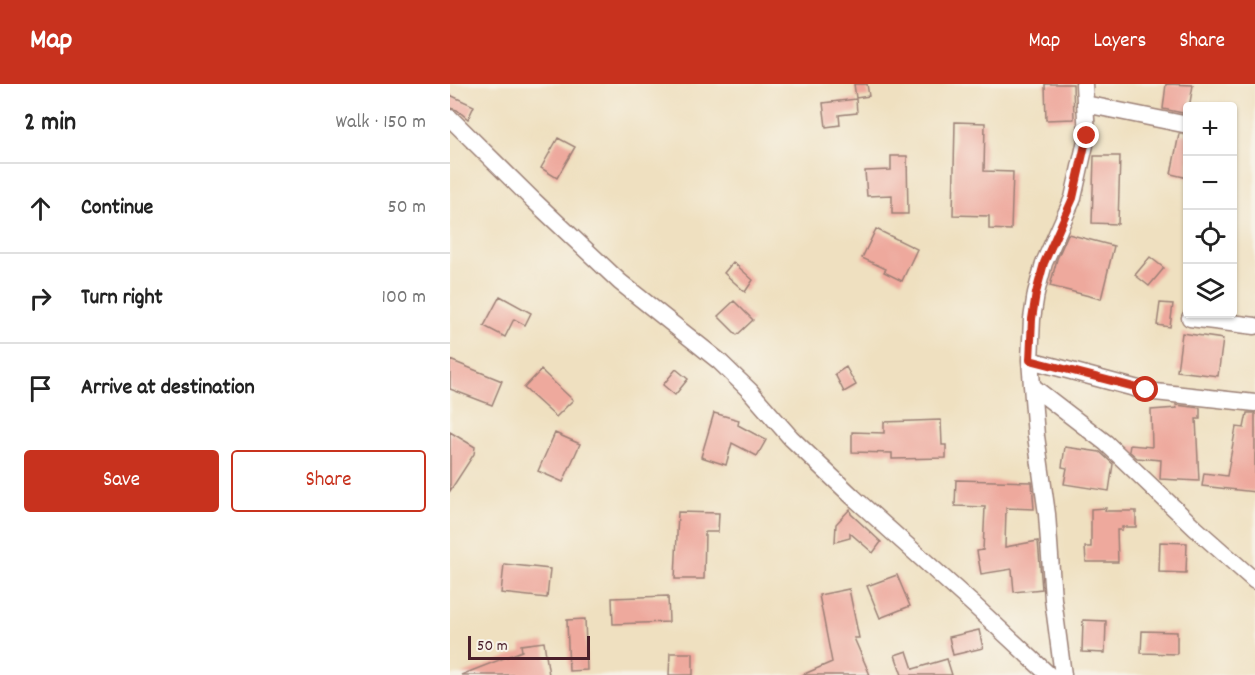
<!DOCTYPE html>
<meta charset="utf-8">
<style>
:root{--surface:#fff;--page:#f2f2f2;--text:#222;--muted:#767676;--line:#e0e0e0;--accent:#c8321e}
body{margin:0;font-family:Dekko,sans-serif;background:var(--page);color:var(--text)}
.controls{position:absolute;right:18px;top:18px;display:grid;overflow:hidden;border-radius:6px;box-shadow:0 2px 4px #0004}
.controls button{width:54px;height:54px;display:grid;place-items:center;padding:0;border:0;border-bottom:2px solid var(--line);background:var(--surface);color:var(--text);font:30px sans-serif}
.scale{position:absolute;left:18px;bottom:15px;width:122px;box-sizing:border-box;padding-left:6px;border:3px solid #4a1f2b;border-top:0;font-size:16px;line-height:21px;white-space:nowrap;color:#4a1f2b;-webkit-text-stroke:4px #f7f3e8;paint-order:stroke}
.stop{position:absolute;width:18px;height:18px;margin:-14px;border:4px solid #c8321e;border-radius:50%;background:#fff}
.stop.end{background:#c8321e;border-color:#fff;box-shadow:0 2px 6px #0008}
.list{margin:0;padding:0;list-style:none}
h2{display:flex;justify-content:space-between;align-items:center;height:78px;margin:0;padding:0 24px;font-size:26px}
h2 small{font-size:20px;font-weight:400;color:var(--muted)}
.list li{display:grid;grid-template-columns:39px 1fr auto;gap:18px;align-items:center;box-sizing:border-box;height:90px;padding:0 24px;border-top:2px solid var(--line)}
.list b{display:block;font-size:22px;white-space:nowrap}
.list em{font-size:20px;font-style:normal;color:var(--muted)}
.actions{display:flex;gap:12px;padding:18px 24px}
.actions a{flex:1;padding:14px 0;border:2px solid var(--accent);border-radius:6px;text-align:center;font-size:21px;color:var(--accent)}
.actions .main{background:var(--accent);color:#fff}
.icon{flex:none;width:33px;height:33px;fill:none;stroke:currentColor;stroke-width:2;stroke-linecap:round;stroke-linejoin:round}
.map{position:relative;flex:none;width:805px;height:591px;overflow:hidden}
header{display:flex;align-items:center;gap:36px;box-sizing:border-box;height:84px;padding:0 30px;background:var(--accent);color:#fff}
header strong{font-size:28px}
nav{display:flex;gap:33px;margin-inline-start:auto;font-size:21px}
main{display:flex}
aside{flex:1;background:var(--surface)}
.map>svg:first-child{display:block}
.building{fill:#eea99d}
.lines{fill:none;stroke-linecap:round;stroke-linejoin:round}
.street-casing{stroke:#9c8076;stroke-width:19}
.street{stroke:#fff;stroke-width:16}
.route{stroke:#c8321e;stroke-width:8}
</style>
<header>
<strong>Map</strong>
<nav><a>Map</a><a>Layers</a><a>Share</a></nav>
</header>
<main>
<aside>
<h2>2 min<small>Walk · 150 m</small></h2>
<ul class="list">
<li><svg class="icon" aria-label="ahead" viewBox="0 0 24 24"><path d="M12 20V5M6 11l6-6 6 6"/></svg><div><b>Continue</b></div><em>50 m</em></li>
<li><svg class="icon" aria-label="right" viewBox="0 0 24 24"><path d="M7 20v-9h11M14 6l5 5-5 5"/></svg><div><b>Turn right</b></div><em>100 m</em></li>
<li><svg class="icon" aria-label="arrive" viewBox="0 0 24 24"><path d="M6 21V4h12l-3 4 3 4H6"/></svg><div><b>Arrive at destination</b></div></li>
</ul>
<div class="actions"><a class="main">Save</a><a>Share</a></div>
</aside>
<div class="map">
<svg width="805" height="591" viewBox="0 0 805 591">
<rect width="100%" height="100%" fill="#f7f3e8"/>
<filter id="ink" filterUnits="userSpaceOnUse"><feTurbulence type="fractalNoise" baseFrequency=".0167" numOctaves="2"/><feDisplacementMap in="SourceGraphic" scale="12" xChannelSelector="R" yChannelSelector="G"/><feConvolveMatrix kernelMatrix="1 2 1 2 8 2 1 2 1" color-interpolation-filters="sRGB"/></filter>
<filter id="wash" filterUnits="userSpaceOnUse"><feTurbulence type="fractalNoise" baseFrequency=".008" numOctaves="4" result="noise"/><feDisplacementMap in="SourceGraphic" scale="24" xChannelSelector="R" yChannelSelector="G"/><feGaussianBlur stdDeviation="1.35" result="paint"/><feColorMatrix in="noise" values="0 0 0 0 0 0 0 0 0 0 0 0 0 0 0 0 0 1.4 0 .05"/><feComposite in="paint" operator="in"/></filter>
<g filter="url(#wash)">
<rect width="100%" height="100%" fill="#efe0c0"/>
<g id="blocks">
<path class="building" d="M404,0h13l2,12 -13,2z
M595,0h28l1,35 -28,1z
M716,0l27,1 -5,29 -25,-5z
M0,11l24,11 -6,13 -11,-9 -7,-2z
M406,15l1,14 -18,2 1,10 -14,2 -3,-24z
M505,38l30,1 -1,48 29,1 -2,58 -22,-1v-13l-36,-1z
M729,50l9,1v43l-17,-4z
M108,54l17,9 -18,31 -16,-10z
M441,72h16l1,58h-16v-19l-25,1 -2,-25 26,-1z
M644,72h26l-2,68 -26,-1z
M426,145l41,20 -15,32 -18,-9 2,-3 -24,-11z
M618,150l46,12 -13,53 -51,-13 7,-27z
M700,173l14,11 -15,18 -14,-11z
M283,178l20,18 -8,12 -21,-19z
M50,212l31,17 -6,12 -11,-6 -9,18 -21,-11z
M284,217l19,19 -16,15 -19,-19z
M710,219l13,1 -3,23 -13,-2z
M732,249l41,6 -5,37 -41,-5z
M0,276l52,21 -10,24 -42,-16z
M396,283l10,18 -12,7 -9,-18z
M226,285l12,10 -13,16 -12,-10z
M91,286l32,30 -17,17 -32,-29z
M726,321l24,3v11h-4l3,62 -39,-2 1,-19 -24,-2 -8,-7 1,-6 22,2 -1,-37 26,-2z
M264,329l25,7 -1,5 28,15 -9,16 -25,-13 -6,22 -25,-8z
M797,329h8v79l-53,-6 2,-13 23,3 9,-49 8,1z
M491,336l1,25h4v13l-54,1v-6l-40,-1v-20l32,1v-11z
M0,348l25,15 -1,7 -24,37z
M105,349l25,11 -17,38 -25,-11z
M615,363l35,5 13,12 -4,27 -45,-7 3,-16 -5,-1z
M506,396l76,2 2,27 -28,-1 -1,39 33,-6 4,48 -28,3 -2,-23 -31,5 -4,-23 6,-1 2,-43 -30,-1z
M656,424l-1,3h31v16h-14v3h-5l1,32h-32l-1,-15h6v-38z
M400,425l1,5 30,28 -8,11 -23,-20v5l-15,4 1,-18z
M228,428l41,1 -1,19h-13l-1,47h-29z
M710,458l27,1 -1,30 -27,-1z
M54,480l46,5 -3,29 -46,-5z
M447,491l13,31 -30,12 -13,-32z
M399,505l10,49h-5l16,37h-68l30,-13 -13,-67z
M218,512l1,26 -56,2 -1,-26z
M135,535l2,51 -18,1 -2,-51z
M633,536l23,1 -1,32 -23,-1z
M529,546l4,18 -30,7 -4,-18z
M692,547l35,1v22l-36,-1z
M94,558l5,33h-88l61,-24 -1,-6z
M457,567l6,18 34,-10 5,16h-50l-7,-20z
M220,569h23v22h-24z"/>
</g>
</g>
<g filter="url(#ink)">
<use href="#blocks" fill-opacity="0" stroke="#9c8076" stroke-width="1.5"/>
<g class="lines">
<defs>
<path id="street" d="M635,20l103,21
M0,34l84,83 86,81 99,79 31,30 41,47 62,59 122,109 74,69
M740,234l65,8
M580,276l116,31 109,12
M582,302l74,57 89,85 60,53
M613,591l-10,-76 -6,-85 -11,-78 -6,-76 2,-41 4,-26 8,-30 29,-65 14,-62 -3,-52"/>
</defs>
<use href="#street" class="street-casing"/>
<use href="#street" class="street"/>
</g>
</g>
<g class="lines" filter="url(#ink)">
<path class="route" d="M637,52l-14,62 -29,65 -8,30 -4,26 -2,41 116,30"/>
</g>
</svg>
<div class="controls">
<button>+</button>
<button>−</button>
<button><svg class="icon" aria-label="locate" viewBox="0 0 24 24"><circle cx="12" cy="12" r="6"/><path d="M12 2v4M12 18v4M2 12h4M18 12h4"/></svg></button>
<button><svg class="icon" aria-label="layers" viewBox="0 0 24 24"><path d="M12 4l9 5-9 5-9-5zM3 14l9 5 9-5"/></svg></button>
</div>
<div class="scale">50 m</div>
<div class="stop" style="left:696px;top:306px"></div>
<div class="stop end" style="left:637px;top:52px"></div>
</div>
</main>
